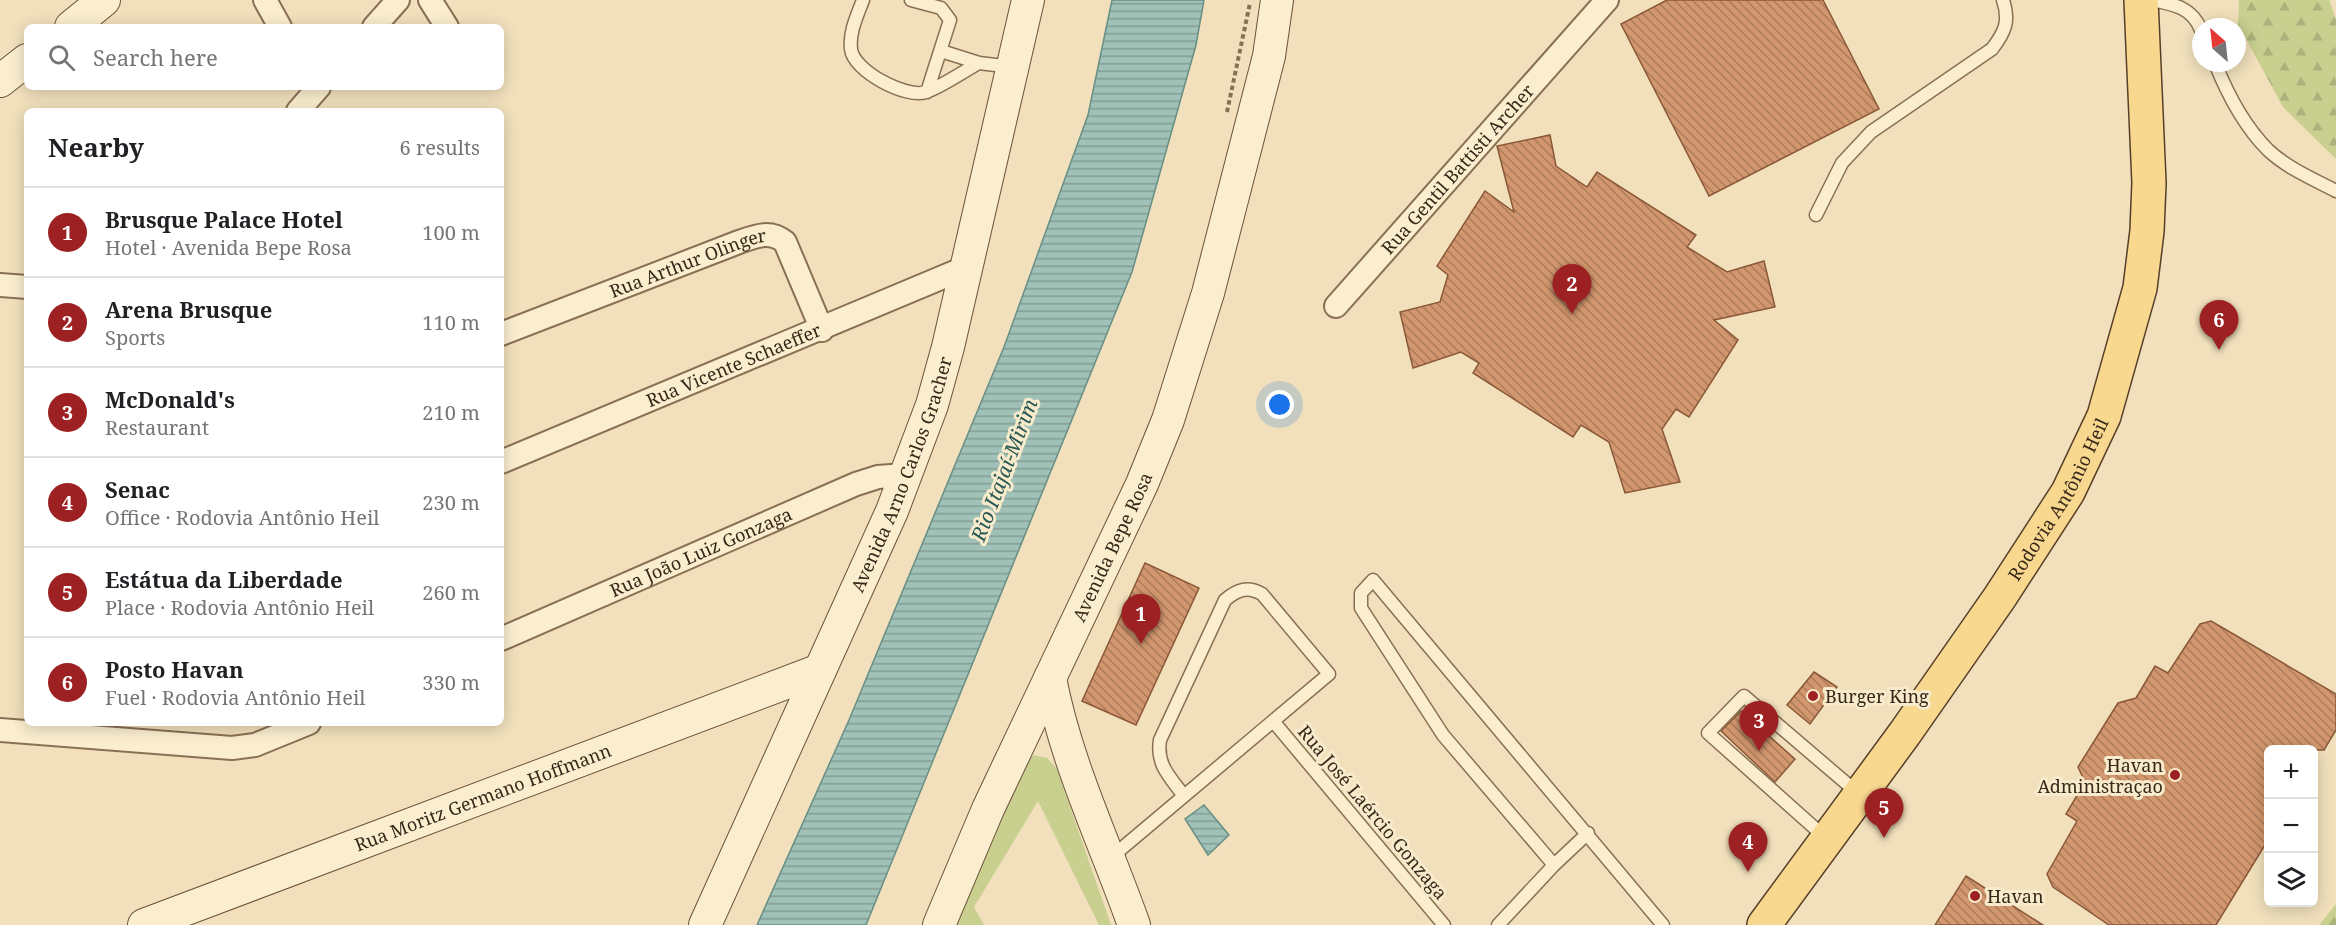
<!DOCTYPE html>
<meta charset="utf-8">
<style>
:root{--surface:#fff;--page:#f2f2f2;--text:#202124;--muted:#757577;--line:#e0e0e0;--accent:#9d2022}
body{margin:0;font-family:"Noto Serif",serif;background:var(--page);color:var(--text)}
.controls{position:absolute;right:18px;bottom:18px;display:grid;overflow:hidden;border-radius:9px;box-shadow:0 3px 15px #0003}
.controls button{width:54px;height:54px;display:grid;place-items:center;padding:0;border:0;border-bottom:2px solid var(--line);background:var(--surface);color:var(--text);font:30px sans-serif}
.compass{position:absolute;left:2192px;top:18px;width:54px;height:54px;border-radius:50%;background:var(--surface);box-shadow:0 3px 15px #0003;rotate:333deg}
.you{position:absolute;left:1280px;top:405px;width:21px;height:21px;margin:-15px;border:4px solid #fff;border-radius:50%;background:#1a73e8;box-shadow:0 0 0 9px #1a73e833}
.badge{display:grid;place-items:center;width:39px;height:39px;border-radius:50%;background:var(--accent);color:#fff;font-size:20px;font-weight:700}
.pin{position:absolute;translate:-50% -50px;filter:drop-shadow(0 2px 3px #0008)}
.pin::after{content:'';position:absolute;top:32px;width:21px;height:18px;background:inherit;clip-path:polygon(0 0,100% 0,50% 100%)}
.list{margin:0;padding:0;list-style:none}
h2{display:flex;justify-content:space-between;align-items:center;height:78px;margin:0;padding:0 24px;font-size:26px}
h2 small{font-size:20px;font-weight:400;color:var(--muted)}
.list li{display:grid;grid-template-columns:39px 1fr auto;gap:18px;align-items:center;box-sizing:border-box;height:90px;padding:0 24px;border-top:2px solid var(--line)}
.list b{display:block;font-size:22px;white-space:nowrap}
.list p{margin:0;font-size:20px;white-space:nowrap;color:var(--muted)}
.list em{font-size:20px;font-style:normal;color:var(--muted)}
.icon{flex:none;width:33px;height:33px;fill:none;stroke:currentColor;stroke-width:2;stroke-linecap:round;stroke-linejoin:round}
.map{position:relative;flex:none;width:2336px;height:925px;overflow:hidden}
.search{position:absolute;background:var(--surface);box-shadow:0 3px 15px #0003;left:24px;top:24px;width:480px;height:66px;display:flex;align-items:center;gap:15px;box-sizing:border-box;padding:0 21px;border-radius:9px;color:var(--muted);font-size:22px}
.panel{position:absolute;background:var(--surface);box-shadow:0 3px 15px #0003;left:24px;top:108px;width:480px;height:618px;border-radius:9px}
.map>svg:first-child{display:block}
.green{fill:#c8cf8f}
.forest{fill:url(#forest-firs)}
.water{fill:url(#water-rules);stroke:#678f85;stroke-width:1.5}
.building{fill:url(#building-back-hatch);stroke:#8a5838;stroke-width:1.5}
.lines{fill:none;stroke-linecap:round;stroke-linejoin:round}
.lane-casing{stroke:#897054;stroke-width:15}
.street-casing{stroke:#897054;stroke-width:26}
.secondary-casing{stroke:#6b5138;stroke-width:34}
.primary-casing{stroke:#563e29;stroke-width:36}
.path{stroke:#897054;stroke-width:4;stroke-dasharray:4.5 3;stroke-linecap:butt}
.lane{stroke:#fbeecf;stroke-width:12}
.street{stroke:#fbeecf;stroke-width:22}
.secondary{stroke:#fbeecf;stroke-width:32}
.primary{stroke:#f8d78f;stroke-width:33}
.poi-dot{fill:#9d2022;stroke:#f8ebcb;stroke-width:2}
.labels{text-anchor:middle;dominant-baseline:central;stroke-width:6;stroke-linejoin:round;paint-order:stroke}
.street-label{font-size:18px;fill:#37281a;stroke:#f8ebcb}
.poi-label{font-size:18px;fill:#37281a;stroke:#f8ebcb;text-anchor:start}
.water-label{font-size:20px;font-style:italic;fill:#285855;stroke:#f8ebcb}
</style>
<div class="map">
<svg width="2336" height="925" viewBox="0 0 2336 925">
<defs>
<pattern id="forest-firs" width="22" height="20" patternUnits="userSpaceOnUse" patternTransform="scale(1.5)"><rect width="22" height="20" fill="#c8cf8f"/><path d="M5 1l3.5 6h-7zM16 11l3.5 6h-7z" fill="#acb27b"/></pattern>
<pattern id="water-rules" width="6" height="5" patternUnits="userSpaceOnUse" patternTransform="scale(1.5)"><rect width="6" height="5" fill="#a0c1b7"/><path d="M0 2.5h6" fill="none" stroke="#839d94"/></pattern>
<pattern id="building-back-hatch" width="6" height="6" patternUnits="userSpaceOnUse" patternTransform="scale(1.5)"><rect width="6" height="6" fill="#d2976e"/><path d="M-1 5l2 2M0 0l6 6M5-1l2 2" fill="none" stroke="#ab7b5a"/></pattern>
</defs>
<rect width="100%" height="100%" fill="#f1e0bb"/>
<path class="green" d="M1034,755l13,3 10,11 54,156h-12l-61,-124 -64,106 10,18h-35l74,-163z"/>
<path class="forest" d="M2239,0h90l7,19v140l-53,-52 -45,-83z
M2336,904v21h-17z"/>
<path class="water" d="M1112,0h92l-8,45 -64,227 -266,653h-109l92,-205 155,-373 84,-232z
M1204,805l25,30 -21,20 -23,-36z"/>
<path class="building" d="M1667,0h156l56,109 -170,87 -88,-172z
M1550,135l6,31 31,21 10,-15 99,63 -9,12 40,25 37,-11 11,46 -61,13 24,20 -49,77 -13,-8 -14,20 18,53 -55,11 -16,-51 -28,-17 -8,12 -100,-64 6,-10 -18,-11 -48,16 -13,-56 40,-10 8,-27 -11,-9 48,-75 29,21 -17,-66z
M1145,563l54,25 -63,137 -54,-24z
M2211,621l125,73v36l-12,20h-56v90l-52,85h-107l-56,-38 -6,-13 30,-53 -11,-7 19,-32 -7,-15 40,-64 18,-5 19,-32 13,7 32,-49z
M1814,672l23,15 -27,37 -23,-19z
M1741,711l54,48 -20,23 -54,-51z
M1966,876l77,49h-108z"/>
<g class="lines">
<defs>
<path id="lane" d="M863,0c-6,16 -14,32 -12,49 2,22 56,50 75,43 15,-5 38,-21 53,-29
M911,0l30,8 9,12 -23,72
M2151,0c22,4 41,7 50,30
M941,51l38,12 33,4
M2215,63c12,30 30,64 53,87 19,18 45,29 68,41
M1816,215l26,-52 29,-31 121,-83c13,-17 18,-28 11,-49
M1273,721l171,204
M1827,839l-119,-106 36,-37 115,98
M1112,861l9,-12 208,-175 -67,-80c-14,-8 -24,-5 -37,6l-65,140c-4,25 10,37 24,56
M1554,865l-111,-130 -82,-127v-15l12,-13 290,345
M1498,925l56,-60 34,-32"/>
<g id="street">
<path d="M265,0l15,27"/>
<path d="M430,0l17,27"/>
<path d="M374,27l24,-27"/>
<path d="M298,111l21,-24"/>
<path d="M0,285l27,2"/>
<path id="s1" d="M1336,306l271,-306"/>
<path id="s2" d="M501,334l238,-92c17,-6 31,-12 46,0l37,88"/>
<path id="s3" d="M501,462l466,-195"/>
<path id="s4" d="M501,639l355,-155 22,-7 26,-2"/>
<path d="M0,730l232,18 23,-3 54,-22"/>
</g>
<g id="secondary">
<path d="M71,27l33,-27"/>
<path d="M0,81l27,-21"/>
<path d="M1050,678c16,85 55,165 84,247"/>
<path id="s5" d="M144,925l676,-255"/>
<path id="s6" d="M705,925l187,-414 40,-106 16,-58 80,-347"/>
<path id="s7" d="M939,925l49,-116 154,-325 26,-64 40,-127 61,-237 8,-56"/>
</g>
<g id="primary">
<path id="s8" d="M1764,925l141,-192 95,-136 68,-105 36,-76 36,-128 7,-57 2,-48 -8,-183"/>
</g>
</defs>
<use href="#lane" class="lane-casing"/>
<use href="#street" class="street-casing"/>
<use href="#secondary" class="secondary-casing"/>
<use href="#primary" class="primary-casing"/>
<path class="path" d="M1227,112l23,-109"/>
<use href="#lane" class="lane"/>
<use href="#street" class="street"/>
<use href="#secondary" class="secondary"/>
<use href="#primary" class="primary"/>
</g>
<g class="poi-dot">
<circle cx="1813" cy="696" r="6"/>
<circle cx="2175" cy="775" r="6"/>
<circle cx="1975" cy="896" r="6"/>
</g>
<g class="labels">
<g class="street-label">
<text stroke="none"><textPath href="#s1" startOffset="183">Rua Gentil Battisti Archer</textPath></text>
<text stroke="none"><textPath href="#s2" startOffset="200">Rua Arthur Olinger</textPath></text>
<text stroke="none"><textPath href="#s3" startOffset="252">Rua Vicente Schaeffer</textPath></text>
<text stroke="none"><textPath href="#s6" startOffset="492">Avenida Arno Carlos Gracher</textPath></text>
<text stroke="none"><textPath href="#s8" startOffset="518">Rodovia Antônio Heil</textPath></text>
<text stroke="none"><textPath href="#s7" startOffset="416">Avenida Bepe Rosa</textPath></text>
<text stroke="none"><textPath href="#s4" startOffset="218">Rua João Luiz Gonzaga</textPath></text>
<text stroke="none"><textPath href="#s5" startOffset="362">Rua Moritz Germano Hoffmann</textPath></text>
<text transform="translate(1373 812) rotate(50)">Rua José Laércio Gonzaga</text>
</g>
<g class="poi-label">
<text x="1825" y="696">Burger King</text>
<text x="2163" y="765" text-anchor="end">Havan<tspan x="2163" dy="21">Administraçao</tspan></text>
<text x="1987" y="896">Havan</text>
</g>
<g class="water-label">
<text transform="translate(1004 470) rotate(-69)">Rio Itajaí-Mirim</text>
</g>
</g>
</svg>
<div class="controls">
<button>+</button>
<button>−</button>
<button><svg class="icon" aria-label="layers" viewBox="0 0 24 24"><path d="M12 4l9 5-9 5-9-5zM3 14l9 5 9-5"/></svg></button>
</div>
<svg class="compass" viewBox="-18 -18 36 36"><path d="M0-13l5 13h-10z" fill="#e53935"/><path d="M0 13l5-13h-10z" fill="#757577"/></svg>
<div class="you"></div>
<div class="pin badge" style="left:1141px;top:644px">1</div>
<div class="pin badge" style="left:1572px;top:314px">2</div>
<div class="pin badge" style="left:1759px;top:751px">3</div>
<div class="pin badge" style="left:1748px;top:872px">4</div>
<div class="pin badge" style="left:1884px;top:838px">5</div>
<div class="pin badge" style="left:2219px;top:350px">6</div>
<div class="search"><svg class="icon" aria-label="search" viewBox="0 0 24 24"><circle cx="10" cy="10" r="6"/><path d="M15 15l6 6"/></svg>Search here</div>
<section class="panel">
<h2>Nearby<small>6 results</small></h2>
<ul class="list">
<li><span class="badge">1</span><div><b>Brusque Palace Hotel</b><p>Hotel · Avenida Bepe Rosa</p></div><em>100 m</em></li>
<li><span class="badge">2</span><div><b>Arena Brusque</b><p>Sports</p></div><em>110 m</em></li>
<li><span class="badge">3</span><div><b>McDonald's</b><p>Restaurant</p></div><em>210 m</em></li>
<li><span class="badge">4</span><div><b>Senac</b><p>Office · Rodovia Antônio Heil</p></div><em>230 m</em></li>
<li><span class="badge">5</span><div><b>Estátua da Liberdade</b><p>Place · Rodovia Antônio Heil</p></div><em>260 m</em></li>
<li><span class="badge">6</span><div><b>Posto Havan</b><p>Fuel · Rodovia Antônio Heil</p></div><em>330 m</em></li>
</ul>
</section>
</div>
